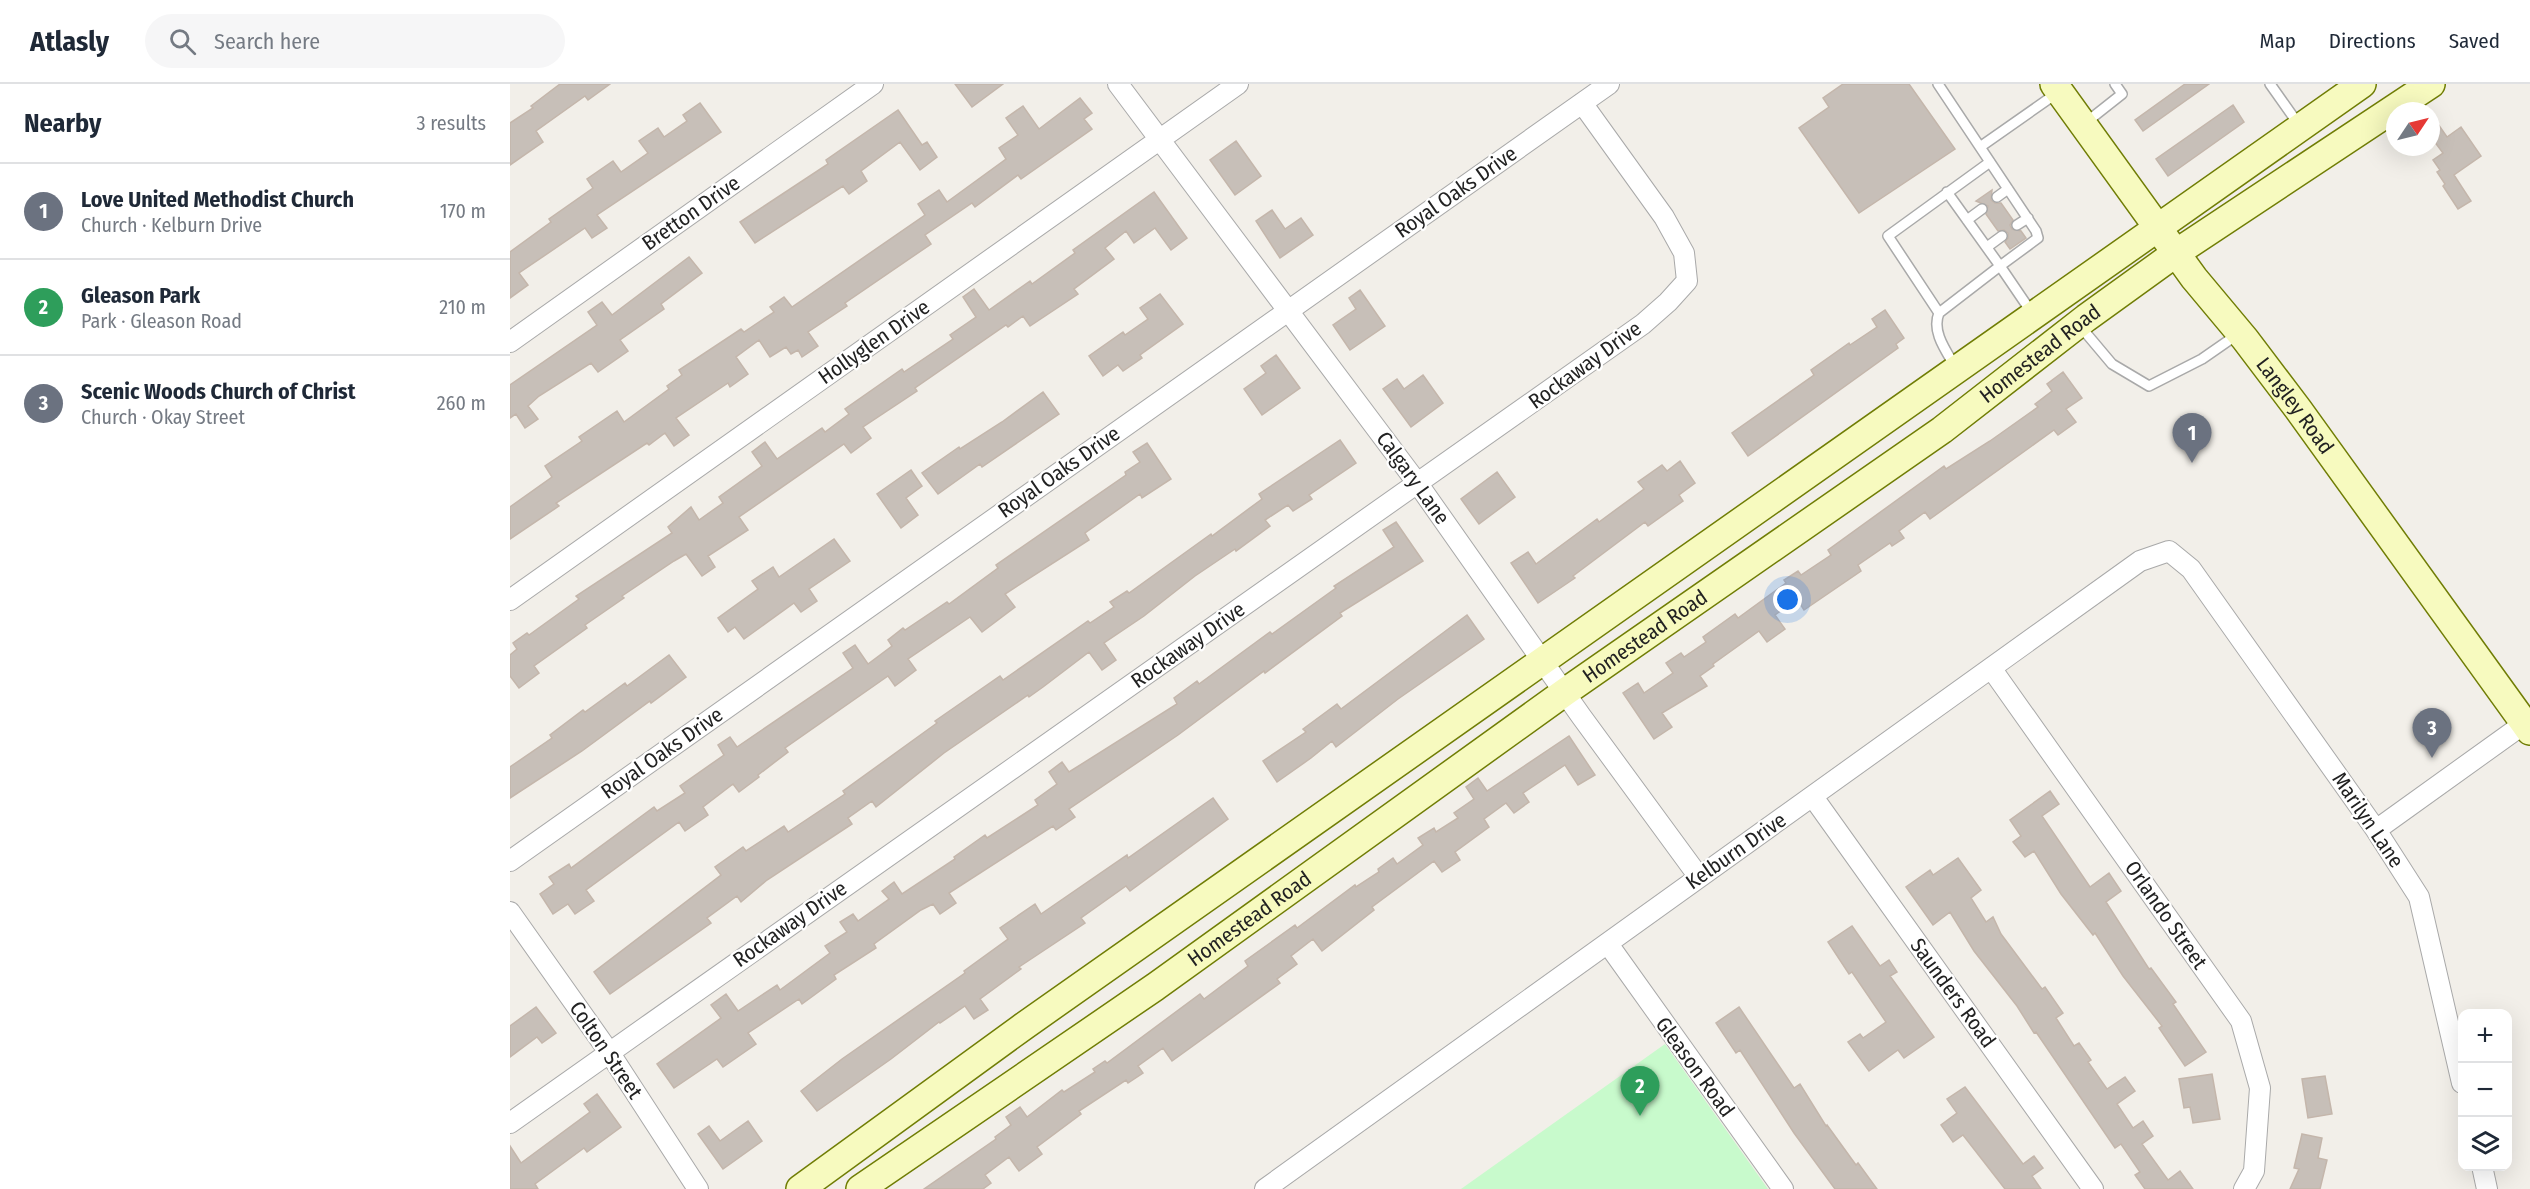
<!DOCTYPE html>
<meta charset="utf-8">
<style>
:root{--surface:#fff;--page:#f6f6f7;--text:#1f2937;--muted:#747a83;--line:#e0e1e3;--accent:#d40000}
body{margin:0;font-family:"Fira Sans Condensed",sans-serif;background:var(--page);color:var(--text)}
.controls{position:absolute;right:18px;bottom:18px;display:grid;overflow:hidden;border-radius:12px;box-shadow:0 6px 24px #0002}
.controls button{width:54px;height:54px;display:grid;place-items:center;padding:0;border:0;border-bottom:2px solid var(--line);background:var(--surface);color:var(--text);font:30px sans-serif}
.compass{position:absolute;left:1876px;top:18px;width:54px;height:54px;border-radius:50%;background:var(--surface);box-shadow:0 6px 24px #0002;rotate:55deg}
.you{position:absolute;left:1278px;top:516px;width:21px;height:21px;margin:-15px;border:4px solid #fff;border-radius:50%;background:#1a73e8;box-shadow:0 0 0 9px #1a73e833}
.badge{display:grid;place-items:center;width:39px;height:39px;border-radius:50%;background:var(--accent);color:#fff;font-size:20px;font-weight:700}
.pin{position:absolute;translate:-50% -50px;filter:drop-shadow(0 2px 3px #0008)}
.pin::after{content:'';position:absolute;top:32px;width:21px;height:18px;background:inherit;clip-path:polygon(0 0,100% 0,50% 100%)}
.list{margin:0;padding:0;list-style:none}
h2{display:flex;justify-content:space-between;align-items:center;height:78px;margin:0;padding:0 24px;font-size:26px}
h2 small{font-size:20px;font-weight:400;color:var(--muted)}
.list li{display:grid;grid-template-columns:39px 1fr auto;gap:18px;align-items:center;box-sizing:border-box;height:96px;padding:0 24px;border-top:2px solid var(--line)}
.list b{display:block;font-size:22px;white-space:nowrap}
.list p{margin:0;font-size:20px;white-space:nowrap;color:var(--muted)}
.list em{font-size:20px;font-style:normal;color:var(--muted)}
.icon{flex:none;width:33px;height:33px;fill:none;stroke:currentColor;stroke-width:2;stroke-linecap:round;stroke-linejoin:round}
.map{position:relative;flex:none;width:2020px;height:1105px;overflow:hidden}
header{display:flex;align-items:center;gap:36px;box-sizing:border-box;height:84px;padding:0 30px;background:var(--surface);border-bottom:2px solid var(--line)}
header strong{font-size:28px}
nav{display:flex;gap:33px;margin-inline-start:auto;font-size:21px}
.search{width:420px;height:54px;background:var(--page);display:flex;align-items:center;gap:15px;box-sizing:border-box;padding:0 21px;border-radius:33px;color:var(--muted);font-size:22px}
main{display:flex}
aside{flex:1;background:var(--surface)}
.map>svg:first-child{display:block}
.park{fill:#c8facc}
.building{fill:#c7bfb8;stroke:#c4b6ab;stroke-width:1.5}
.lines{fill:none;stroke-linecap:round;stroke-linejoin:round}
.lane-casing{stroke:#a9a9a9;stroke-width:12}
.street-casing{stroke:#a9a9a9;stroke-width:22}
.secondary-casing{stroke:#707d05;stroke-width:30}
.lane{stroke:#fff;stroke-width:9}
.street{stroke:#fff;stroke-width:20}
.secondary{stroke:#f7fabf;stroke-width:27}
.labels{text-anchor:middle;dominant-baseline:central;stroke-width:4.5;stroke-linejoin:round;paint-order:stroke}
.street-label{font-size:21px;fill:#222;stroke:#fff}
</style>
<header>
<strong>Atlasly</strong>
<div class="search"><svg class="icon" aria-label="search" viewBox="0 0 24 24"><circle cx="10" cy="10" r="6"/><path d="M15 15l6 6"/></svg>Search here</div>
<nav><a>Map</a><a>Directions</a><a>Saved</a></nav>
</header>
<main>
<aside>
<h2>Nearby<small>3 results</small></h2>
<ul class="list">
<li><span class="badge" style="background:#6b7280">1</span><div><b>Love United Methodist Church</b><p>Church · Kelburn Drive</p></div><em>170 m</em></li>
<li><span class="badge" style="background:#2e9e5b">2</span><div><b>Gleason Park</b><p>Park · Gleason Road</p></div><em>210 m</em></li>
<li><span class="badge" style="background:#6b7280">3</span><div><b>Scenic Woods Church of Christ</b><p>Church · Okay Street</p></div><em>260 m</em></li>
</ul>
</aside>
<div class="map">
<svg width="2020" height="1105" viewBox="0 0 2020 1105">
<rect width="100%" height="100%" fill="#f2efe9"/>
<path class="park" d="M1155,960l103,145h-307z"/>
<path class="building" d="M50,0h50l-22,16 -3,-4 -49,35 7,11 -33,23v-42l23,-15 -2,-2z
M445,0h48l-31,23z
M1333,0h66l46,65 -96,64 -60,-85 30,-21 -6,-9z
M1675,0h24l-66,47 -8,-11z
M570,14l12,15 -8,6 8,10 -71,50 -3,-4 -43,32 -3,-4 -47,32 6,9 -86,59 2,3 -39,26 10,14 -16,11 -4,-7 -7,4 -5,-7 -16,10 -11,-17 -23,17 12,17 -18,13 -2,-4 -52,35 13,17 -15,11 -9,-13 -16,12 -2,-2 -91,60 3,3 -49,33v-32l42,-30 -7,-11 37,-25 -3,-4 38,-26 7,11 45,-33 -2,-3 15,-11 -3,-5 62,-41 3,3 30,-20 -4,-5 14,-10 8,10 133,-92 -7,-11 21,-14 8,12 59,-43 -7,-11 19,-13 -12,-17 17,-12 16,23z
M190,19l21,29 -124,83 10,13 -15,10 -7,-10 -66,45 9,12 -18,13v-46l41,-30 -2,-3 44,-31 -6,-9 26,-18 8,11 27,-19 -9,-12 19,-13 6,9 23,-16 -4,-6z
M1723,21l11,17 -76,54 -12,-17z
M388,26l24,35 5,-3 10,15 -17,13 -20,-28 -39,29 6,10 -18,13 -6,-8 -88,57 -15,-21 88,-58 -2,-4z
M1921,30l16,23 14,-10 20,29 -27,19 17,26 -13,8 -15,-23 2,-2 -8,-12 3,-2 -7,-10 10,-7 -12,-16z
M726,57l25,35 -26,19 -25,-35z
M1482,106l-1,10 4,3h6l12,17 -3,5 2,4 9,2 5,7 -16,11 -5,-7 3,-4v-5l-4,-3 -6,1 -12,-17 2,-8 -12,-5z
M644,108l33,46 -16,12 -16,-22 -21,15 -8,-12 -21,17 9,11 -40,30 4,5 -48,32 -7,-10 -15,11 -2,-2 -91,63 2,3 -54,36 8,11 -20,15 -7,-9 -105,73 9,13 -40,26 7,11 -13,9 -16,-22 -12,7 -52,35 2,2 -39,27 2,3 -53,38 5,7 -20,15 -9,-12v-21l7,-6 -4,-6 14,-10 2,2 50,-36 -3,-3 96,-63 -4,-6 23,-20 8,13 24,-17 -4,-6 43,-31 -10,-14 13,-10 12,17 45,-31 3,4 24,-18 -4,-5 57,-40 2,3 49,-33 -3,-4 26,-18 -13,-20 11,-8 15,21 41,-29 2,3 43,-31 -2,-3z
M762,126l13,19 16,-11 12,17 -33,23 -24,-37z
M179,173l13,16 -41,31 3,5 -44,31 8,11 -30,21 -7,-9 -52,33 -11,10 10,13 -13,9 -9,-14 -6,4v-33l87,-60 -9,-13 14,-10 10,13z
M850,206l25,36 -35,24 -17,-25 23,-16 -7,-11z
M650,210l23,30 -43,31 2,3 -19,13 -5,-6 -15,11 -14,-20 34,-24 2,3 23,-16 -8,-11z
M1375,226l19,28 -8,6 2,4 -150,108 -16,-23 82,-58 -3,-5 38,-27 1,2 27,-18 -5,-8z
M766,271l24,33 -38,27 -18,-26 22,-16 -5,-7z
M1553,288l19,26 -16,11 10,13 -18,13 -4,-5 -124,89 -5,-7 -26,19 5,7 -12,8 -2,-3 -32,22 3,6 -57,39 -7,-11 -22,16 10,14 -18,13 -8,-11 -46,33 1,2 -14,10 7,10 -45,27 10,14 -18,12 -31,-46 15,-10 6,10 29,-20 -7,-10 15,-10 3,4 22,-15 -3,-5 32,-23 3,4 48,-35 -2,-3 14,-9 3,4 30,-20 -3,-5 116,-84 2,3 44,-28 48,-34 -3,-3 17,-13 -5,-7z
M913,291l20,28 -32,24 -28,-38 14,-10 7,10z
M533,308l16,22 -77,53 -2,-3 -42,30 -16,-21 37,-26 1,2 42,-27z
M830,356l16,23 -47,32 3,4 -19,12 -5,-6 -23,15 5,6 -34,25 -1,-2 -40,27 -51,40 -40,27 12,17 -14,10 -13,-18 -46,35 -14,10 -1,-2 -84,58 -68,54 -4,-6 -24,17 4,6 -85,56 -26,22 -4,-6 -30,22 4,5 -101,71 -16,-22 127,-97 -6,-8 28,-20 3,4 38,-25 4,6 57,-38 -2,-3 94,-68 -2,-2 65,-45 3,4 85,-59 2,2 24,-16 -4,-5 17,-11 2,2 82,-59 1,2 50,-37 -3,-5z
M637,359l24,36 -29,19 -2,-4 -55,39 4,7 -84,54 10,13 -33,25 -12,-15 -62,42 8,11 -21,16 -7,-10 -103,72 3,4 -30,23 1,2 -20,15 -6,-8 -30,23 5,8 -23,16 -6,-9 -93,68 8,11 -19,13 -7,-10 -15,10 -13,-20 14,-10 -5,-7 20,-13 2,4 83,-61 3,4 28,-18 -5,-7 44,-31 -6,-10 12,-8 7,10 116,-79 -10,-15 12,-8 13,19 24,-18 -4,-6 15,-12 2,2 42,-28 2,2 49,-36 -2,-3 130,-90 -1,-3 15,-10 -7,-10z
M1170,377l15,22 -16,12 4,6 -35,25 -3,-4 -72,54 2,2 -37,25 -27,-40 17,-11 8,12 61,-45 2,3 45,-33 -6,-7 24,-17 5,6z
M401,386l11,16 -16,12 12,17 -17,13 -24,-34z
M987,388l18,25 -36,27 -18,-25z
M886,438l27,39 -83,52 2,3 -77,57 -1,-2 -86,64 -109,74 6,8 -19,13 -3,-4 -104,67 7,10 -16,11 -7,-10 -12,6 -47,34 2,4 -42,27 2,4 -34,25 -3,-5 -51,34 8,11 -33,23 -6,-8 -43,29 -17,-24 64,-46 -10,-13 15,-11 12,17 39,-26 3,5 50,-37 -5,-7 22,-14 -7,-10 13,-8 5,7 31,-22 -7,-8 12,-9 8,12 53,-35 -1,-2 31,-22 2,3 51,-33 -3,-5 22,-16 -8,-12 13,-10 7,10 108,-68 -3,-6 23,-17 2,3 71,-52 2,2 64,-46 -2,-2 60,-39 -11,-17z
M324,455l16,22 -41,28 8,12 -16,11 -7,-9 -50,36 -9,-12 -7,5 -10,-14 40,-29 -6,-8 21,-14 6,10z
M957,531l17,24 -86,60 -62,48 -4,-6 -21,17 -34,24 -14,-21 43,-29 -3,-3 34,-25 4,5z
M159,571l17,22 -35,26 -1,-2 -68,50 -72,47v-31l42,-29 -2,-3 33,-25 2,2 40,-29 2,3z
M1059,652l26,39 -17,10 -13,-20 -42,28 6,9 -15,11 -8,-10 -22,16 5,8 -34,25 5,8 -18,12 -8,-11 -62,46 2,3 -52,41 -9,-12 -22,17 6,8 -20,15 3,4 -108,78 -9,-13 -25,18 5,7 -15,10 -2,-3 -47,31 2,3 -44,33 5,7 -23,17 -10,-14 -24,18 6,8 -8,6h-59l72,-50 -1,-2 16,-12 -5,-8 14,-10 7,10 35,-27 2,2 31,-20 -2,-3 12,-8 2,2 93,-69 4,5 44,-33 -3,-5 50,-36 2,3 58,-43 1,2 23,-15 -1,-3 15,-11 4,6 26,-19 -5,-7 16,-10 2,4 22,-14 -4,-5 20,-14 -8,-12 12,-9 9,13z
M1540,707l9,13 -17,12 48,71 19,-14 12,18 -15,11 43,67 2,-1 25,34 -3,2 33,48 -21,14 -26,-38 3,-2 -39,-50 -28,-43 -2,2 -32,-41 -27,-43 -9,6 -12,-15 8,-6 -11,-16z
M703,714l15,21 -98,72 -4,-5 -45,32 4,5 -66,44 2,2 -41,30 8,11 -14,9 -9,-13 -25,17 -1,-1 -48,37 -74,52 -16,-20 41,-32 123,-86 -1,-2 44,-32 -8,-11 35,-24 6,10 86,-59 1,3z
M1448,774l23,32 -10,8 15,24 7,-5 8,17 41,55 3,-2 18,26 -7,5 18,28 5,-3 12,17 -3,2 19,27 18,-12 10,14 -18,13 16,24 10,-7 10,15 -11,8 26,36 12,-9 13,18h-48l-10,-14 5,-3 -19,-28 -6,4 -79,-116 -2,1 -17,-27 -43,-55 -24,-39 -17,13 -27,-38 24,-17 3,5z
M1342,842l28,40 9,-6 8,12 -7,4 44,61 -30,21 -6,-8 -29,21 -21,-29 12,-8 3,4 23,-16 -34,-50 -3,2 -21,-32z
M26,923l20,26 -14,10 -5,-6 -27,20v-31z
M1229,923l55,81 6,-4 26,42 1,-1 29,40 2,-2 19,26h-42l-41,-56 -54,-83 -4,3 -20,-30z
M1702,990l8,45 -27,4 -3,-16 -6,1 -5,-29z
M1815,992l7,38 -24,4 -6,-39z
M1455,1003l58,77 11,-8 9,12 -11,8 9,13h-36l-42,-54 -10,7 -12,-17 16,-12 -10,-14z
M87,1010l24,33 -34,25 -3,-4 -49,36 3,5h-28v-43l11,17 69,-51 -6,-8z
M238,1037l14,20 -39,28 -25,-35 11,-8 11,15z
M1792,1050l20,4 -4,20 9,2 -7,29h-30l9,-20 -5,-1z"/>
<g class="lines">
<defs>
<path id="lane" d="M1428,0l98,147 2,7 -38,28 32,47
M1760,0l29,41
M1574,40l38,-30 -7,-10
M1470,63l77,-54
M1437,108l53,74 -61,47c-8,19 8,39 17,55
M1487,113l11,-8
M1457,136l15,-11
M1507,141l11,-7
M1477,163l15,-11
M1429,229l-51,-77 102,-74
M1570,242l32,38 37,22 53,-27 36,-25"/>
<path id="street" d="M608,0l300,400 163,232 118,161
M0,258l363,-258
M0,516l728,-516
M1481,584l250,353 19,67 -6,83 -10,18
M1303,713l280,392
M1866,746l149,-107
M0,777l1099,-777
M0,828l99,140 89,137
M1098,860l175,245
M0,1039c377,-267 756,-531 1133,-799l25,-22 19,-21 -3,-28 -20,-36 -82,-114
M1972,1082l5,23
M755,1105l875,-628 29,-10 22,18 185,261 43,67 43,186"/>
<g id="secondary">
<path id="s1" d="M1544,0l140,194 51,61 53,70 232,322"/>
<path d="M290,1105l224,-163 1338,-942"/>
<path id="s2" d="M350,1105l295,-202 410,-295 377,-262 144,-112 90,-65 255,-169"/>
</g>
</defs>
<use href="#lane" class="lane-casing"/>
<use href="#street" class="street-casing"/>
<use href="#secondary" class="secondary-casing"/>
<use href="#lane" class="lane"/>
<use href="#street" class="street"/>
<use href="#secondary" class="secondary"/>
</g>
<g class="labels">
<g class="street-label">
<text transform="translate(946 108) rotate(-35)">Royal Oaks Drive</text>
<text transform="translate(181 129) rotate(-35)">Bretton Drive</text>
<text transform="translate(364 258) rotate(-35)">Hollyglen Drive</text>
<text stroke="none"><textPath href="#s2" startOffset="1446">Homestead Road</textPath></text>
<text transform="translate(1075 281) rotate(-36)">Rockaway Drive</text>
<text stroke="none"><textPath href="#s1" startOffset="402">Langley Road</textPath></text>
<text transform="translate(549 388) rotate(-35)">Royal Oaks Drive</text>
<text transform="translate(903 394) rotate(54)">Calgary Lane</text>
<text stroke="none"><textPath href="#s2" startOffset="960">Homestead Road</textPath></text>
<text transform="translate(678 561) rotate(-35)">Rockaway Drive</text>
<text transform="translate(152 669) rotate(-35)">Royal Oaks Drive</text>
<text transform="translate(1858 736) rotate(56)">Marilyn Lane</text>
<text transform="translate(1226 767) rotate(-35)">Kelburn Drive</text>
<text transform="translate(1656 831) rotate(55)">Orlando Street</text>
<text stroke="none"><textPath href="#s2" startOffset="474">Homestead Road</textPath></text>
<text transform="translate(280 840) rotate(-35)">Rockaway Drive</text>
<text transform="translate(1443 909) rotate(54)">Saunders Road</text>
<text transform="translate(96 966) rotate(56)">Colton Street</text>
<text transform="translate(1185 983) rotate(54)">Gleason Road</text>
</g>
</g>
</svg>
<div class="controls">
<button>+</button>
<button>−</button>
<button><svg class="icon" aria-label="layers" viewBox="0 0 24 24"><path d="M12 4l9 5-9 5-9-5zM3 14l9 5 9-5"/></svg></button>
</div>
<svg class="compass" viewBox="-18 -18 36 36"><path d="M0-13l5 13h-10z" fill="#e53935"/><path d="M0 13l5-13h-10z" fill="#747a83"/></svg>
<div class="you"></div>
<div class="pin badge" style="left:1682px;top:379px;background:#6b7280">1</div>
<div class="pin badge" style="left:1130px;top:1032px;background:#2e9e5b">2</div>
<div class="pin badge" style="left:1922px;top:674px;background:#6b7280">3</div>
</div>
</main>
